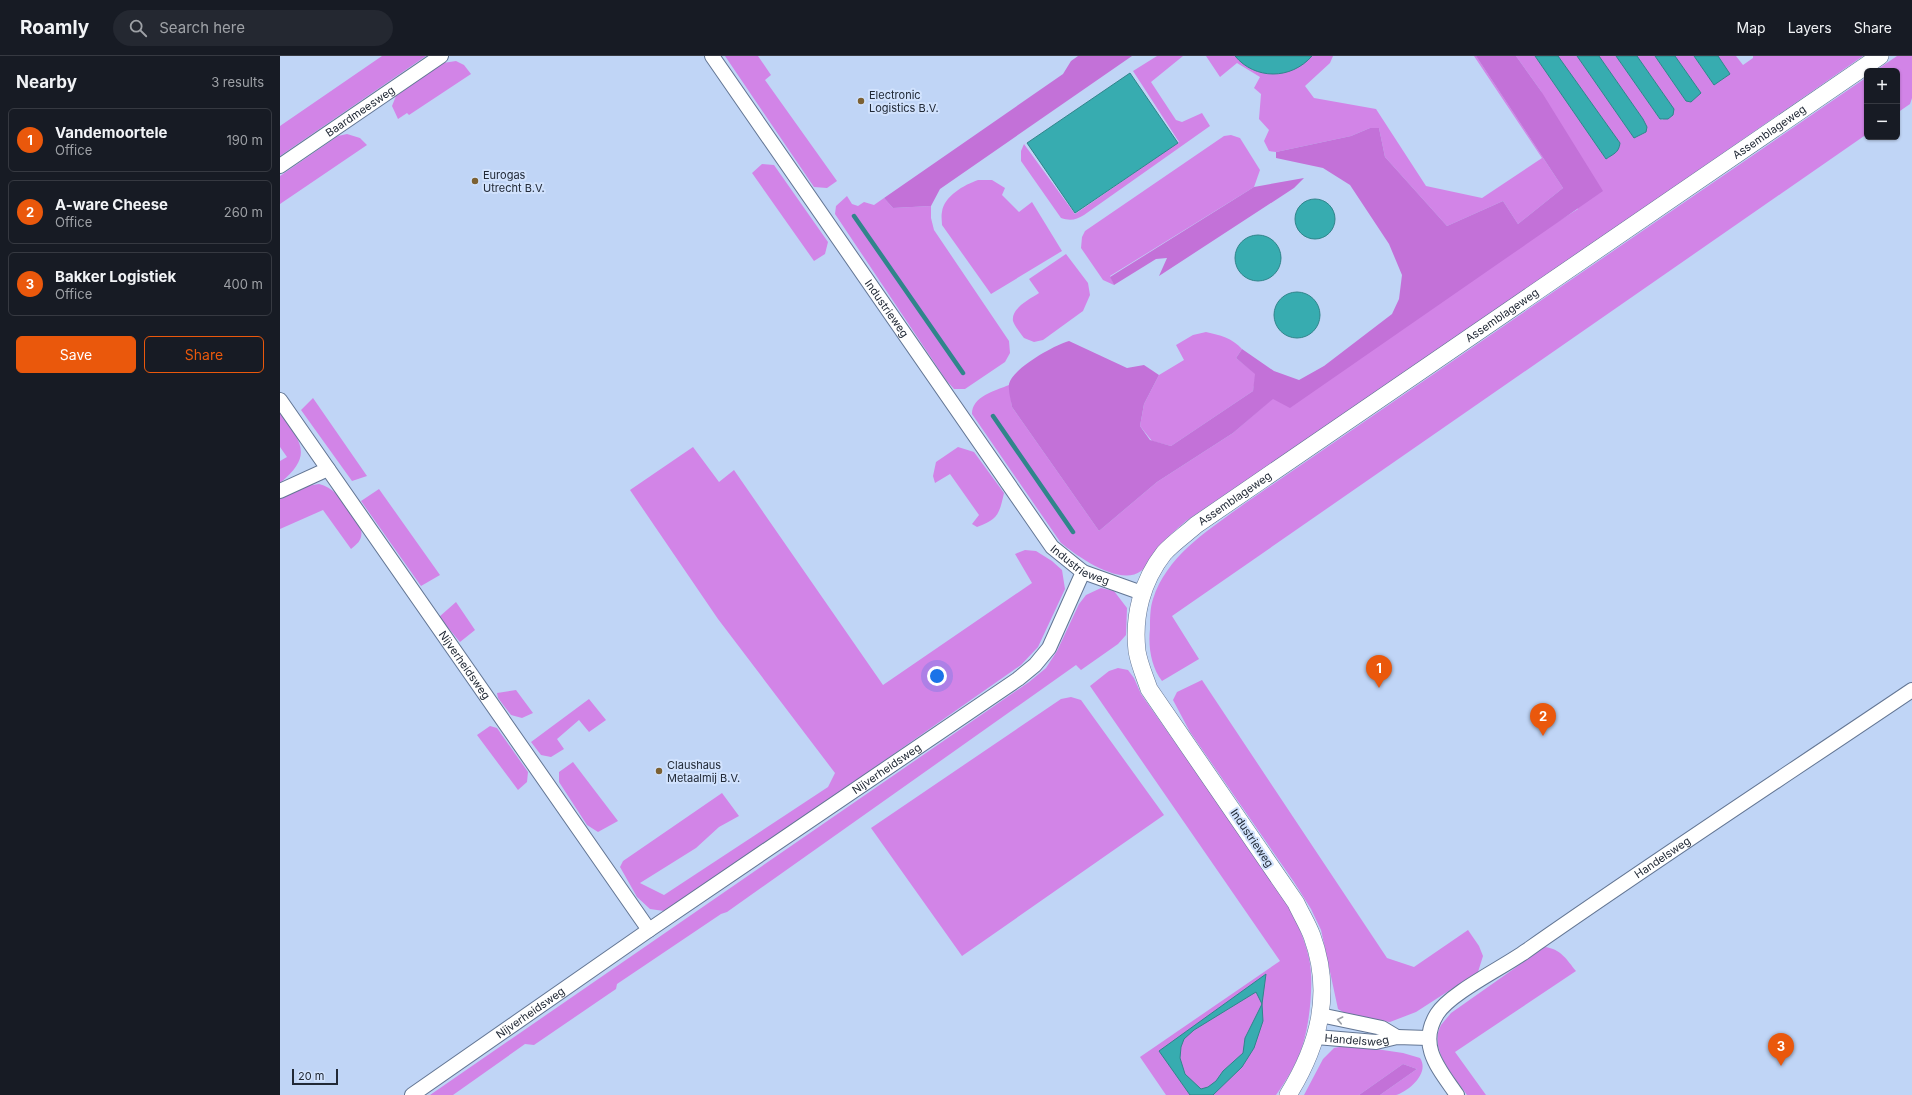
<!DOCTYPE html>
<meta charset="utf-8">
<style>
:root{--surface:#171b24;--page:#242831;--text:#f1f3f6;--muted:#9ea1a6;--line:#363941;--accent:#ea580c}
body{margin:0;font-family:Inter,sans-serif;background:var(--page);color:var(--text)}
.controls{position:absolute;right:12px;top:12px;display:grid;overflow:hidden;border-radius:6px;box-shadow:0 1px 3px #0004}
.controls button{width:36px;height:36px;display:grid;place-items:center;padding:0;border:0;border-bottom:1px solid var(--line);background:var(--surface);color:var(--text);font:20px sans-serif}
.scale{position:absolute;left:12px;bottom:10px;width:46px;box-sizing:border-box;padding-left:4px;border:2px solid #212936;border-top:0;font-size:11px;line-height:14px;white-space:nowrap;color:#212936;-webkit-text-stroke:3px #d1e2fd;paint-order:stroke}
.you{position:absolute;left:657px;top:620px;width:14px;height:14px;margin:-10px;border:3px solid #fff;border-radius:50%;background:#1a73e8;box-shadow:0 0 0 6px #1a73e833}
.badge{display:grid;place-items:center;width:26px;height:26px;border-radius:50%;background:var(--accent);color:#fff;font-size:13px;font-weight:700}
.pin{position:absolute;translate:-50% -33px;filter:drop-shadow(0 1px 2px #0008)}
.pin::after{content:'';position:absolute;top:21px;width:14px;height:12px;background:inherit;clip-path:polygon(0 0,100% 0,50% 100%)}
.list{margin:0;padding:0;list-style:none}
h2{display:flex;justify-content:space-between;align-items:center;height:52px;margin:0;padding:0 16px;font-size:17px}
h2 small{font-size:13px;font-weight:400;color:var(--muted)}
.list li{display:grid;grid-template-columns:26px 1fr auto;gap:12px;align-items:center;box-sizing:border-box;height:64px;margin:0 8px 8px;padding:0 8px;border:1px solid var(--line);border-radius:6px}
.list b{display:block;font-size:15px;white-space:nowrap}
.list p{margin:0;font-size:13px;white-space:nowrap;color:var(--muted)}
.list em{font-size:13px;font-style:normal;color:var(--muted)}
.actions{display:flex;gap:8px;padding:12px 16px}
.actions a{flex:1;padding:9px 0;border:1px solid var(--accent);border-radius:6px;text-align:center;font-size:14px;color:var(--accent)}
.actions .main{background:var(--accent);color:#fff}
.icon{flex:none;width:22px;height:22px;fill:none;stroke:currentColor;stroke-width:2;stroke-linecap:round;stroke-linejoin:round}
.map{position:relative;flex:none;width:1632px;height:1039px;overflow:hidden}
header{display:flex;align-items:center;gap:24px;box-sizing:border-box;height:56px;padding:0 20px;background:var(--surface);border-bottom:1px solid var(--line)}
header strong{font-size:19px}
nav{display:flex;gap:22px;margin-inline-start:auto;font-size:14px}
.search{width:280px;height:36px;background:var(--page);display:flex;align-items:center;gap:10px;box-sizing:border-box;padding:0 14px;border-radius:22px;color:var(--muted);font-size:15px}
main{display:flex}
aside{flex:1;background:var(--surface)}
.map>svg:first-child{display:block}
.green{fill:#d284e7}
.forest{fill:#c371d8}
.water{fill:#37acb0;stroke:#30858b;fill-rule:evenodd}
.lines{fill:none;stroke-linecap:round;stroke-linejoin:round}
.stream{stroke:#30858b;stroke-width:4.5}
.minor-casing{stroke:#637694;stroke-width:16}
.tertiary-casing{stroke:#637694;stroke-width:18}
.minor{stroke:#fff;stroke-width:14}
.tertiary{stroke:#fff;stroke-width:17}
.oneway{stroke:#9b9fa5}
.poi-dot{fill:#7c6133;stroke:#d1e2fd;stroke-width:1.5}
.labels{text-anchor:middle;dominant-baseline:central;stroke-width:4;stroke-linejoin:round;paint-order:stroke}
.poi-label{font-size:11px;fill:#212936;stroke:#d1e2fd;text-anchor:start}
.street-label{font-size:11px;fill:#212936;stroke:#d1e2fd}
</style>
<header>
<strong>Roamly</strong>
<div class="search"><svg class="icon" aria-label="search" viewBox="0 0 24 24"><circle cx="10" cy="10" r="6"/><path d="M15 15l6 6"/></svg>Search here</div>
<nav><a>Map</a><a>Layers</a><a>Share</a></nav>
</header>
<main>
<aside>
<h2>Nearby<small>3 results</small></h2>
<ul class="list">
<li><span class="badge">1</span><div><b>Vandemoortele</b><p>Office</p></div><em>190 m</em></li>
<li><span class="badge">2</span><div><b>A-ware Cheese</b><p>Office</p></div><em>260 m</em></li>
<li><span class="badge">3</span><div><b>Bakker Logistiek</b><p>Office</p></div><em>400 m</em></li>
</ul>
<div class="actions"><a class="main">Save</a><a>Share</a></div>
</aside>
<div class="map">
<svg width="1632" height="1039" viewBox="0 0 1632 1039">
<rect width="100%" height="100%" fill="#c0d5f6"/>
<path class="green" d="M102,0h44l-146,100v-30z
M445,0h33l13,19 -6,5 72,101 -10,7 -13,-1z
M877,0h26l-32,26 25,38 6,2 20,-9 8,13 -126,89c-8,5 -14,6 -23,3l-40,-57v-10l3,-7 51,70 104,-72 -46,-71z
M926,0h127l-3,7 -25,23 9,12 62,11 50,77 56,12 60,-40 -68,-102h2l87,132 -45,36 -15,-23 -56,25 -62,-69 -6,-29h-9l-19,8 -75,16 -7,-1 -5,-10 5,-11 -10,-11 2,-25 -7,-6 6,-11 -23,-14 -17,14z
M1236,0h19l71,103 14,-16 -62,-87h19l57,82 12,-6 -3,-13 -44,-63h17l44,63 3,1 2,-24 -28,-40h18l31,45 15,-8 -26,-37h19l20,29 16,-11 -12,-18h18l7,9 10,-7v-2h110l-411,285 -266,180c-9,8 -19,16 -27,26 -5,7 -11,19 -18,24 -21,16 -64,-15 -80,-28l-89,-129c0,-18 23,-23 37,-29l3,22 87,124 58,-49 76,-49 40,-35 305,-189 -37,-118z
M1617,0h15v42l-2,6 -13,9v-42h-22z
M176,5l8,4 7,9 -62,41 -2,-2 -9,6 -6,-13 4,-10 47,-33z
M1587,21v57l-695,482 27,43 -37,22c-11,-14 -14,-35 -12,-52 0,-10 0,-21 3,-30 14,-44 56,-69 91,-95z
M67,78l13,4 7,7 -87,59v-28l58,-40z
M951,79l9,3 20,32 -6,17 -144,89 4,9 -11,-5 -22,-32 1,-11 3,-6 139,-95z
M482,108l12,1 54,77 -3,12 -11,7 -62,-88z
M698,124h14l13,8 -3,7 17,17 13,-10 30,49 -71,43 -49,-69c0,-4 -1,-9 0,-13 2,-16 22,-27 36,-32z
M567,140l5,8 6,2 6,-4 10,3 10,-7 9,10 38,-2v12l3,12 75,111 1,12 -5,9 -40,27h-11l-8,-9 -111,-166 1,-8z
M786,198l22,29 2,12 -7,16 -40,29 -9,2 -10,-4c-3,-4 -9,-11 -11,-17 -2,-13 17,-22 26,-28l-10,-14z
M926,276c14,3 26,6 36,17l-6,9 20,16 -3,17 -82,55 -19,-5 -12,-15 4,-22 15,-29 25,-15 -8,-15 17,-10z
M33,342l54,78 -15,5 -51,-71z
M0,357c21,29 34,42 0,70v-22l7,-4 -7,-10z
M413,391l26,35 15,-12 149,215 149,-102 -17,-29 10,-4 11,1 16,10 10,9 3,19 -27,58 -17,18 -236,165 -121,81 -14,-2 -13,-12 -17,-30 3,-6 99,-68 17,23 -20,11 -23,21 -56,35 24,12 164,-108 7,-14 -117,-154 -88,-129z
M678,391l16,5 30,41c-5,22 -6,26 -27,34l-5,-3 7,-9 -29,-41 -15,9 -2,-7 3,-14z
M39,428c21,5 31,29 42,45 2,11 -3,14 -10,20l-28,-39 -43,19v-31l27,-12z
M99,433l61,86 -19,11 -60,-85z
M821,532l13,3 13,17 -1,27 -8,9 -37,26 -5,-5 -349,247 -6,2 -104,70 -1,5 -82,56 -9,-1 -72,51h-23l599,-413 17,-14 11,-17 22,-47 7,-9z
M176,546l19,28 -15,12 -21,-25z
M838,612l10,2 6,8 7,16 142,202c11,20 21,40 26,62 5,23 1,63 -6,86 -5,17 -16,36 -27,51h-110l-26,-38 140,-96 -190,-275 19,-15z
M922,624l185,278 27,9 54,-37 11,16 4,10 -5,16 -62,40 -26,10 -39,-5 -13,-8 -17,-79 -10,-21 -17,-27 -104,-150 -17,-32 4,-8z
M236,634l17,23 -11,5 -11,-3 -13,-17 -1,-5z
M791,641l10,3 83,115 -202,141 -91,-128 190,-129z
M309,643l17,21 -17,12 -10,-12 -22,19 7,10 -13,8 -10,-2 -10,-13z
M210,670l7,2 31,44 -1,10 -9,8 -41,-55z
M293,706l45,59 -20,11 -11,-7 -28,-43v-10z
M1265,891c16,2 22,13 31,24l-121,81 31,43h-19c-13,-19 -39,-46 -26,-70 3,-4 7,-8 10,-12z
M1069,989l54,8 17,5c10,15 -11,33 -24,37 -5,0 -11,0 -16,0l37,-26 -14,-5 -44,31h-55l19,-36 11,-11z"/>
<path class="forest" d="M798,0h54l-192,133 -9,17 -38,2 -9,-10 179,-124 8,-13z
M1196,0h40l25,35 62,100 -313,217 -17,-9 -40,34 -76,49 -58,49 -87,-124c-1,-7 -4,-16 -3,-23 3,-15 45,-39 60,-43l58,27 17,-3 15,10 -15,29 -4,22 10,14 21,6 82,-55 2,-17 -19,-16 6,-9 32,22 25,9 25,-14 68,-52 7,-15 3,-24 -13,-31 -39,-59 -27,-17 -47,-10v-6l75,-16 19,-8h9l6,29 62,69 56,-25 15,23 45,-36z
M1024,122l-10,10 -135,88 8,-18 -11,1 -42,26 -4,-8 144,-90z
M1123,1008l14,5 -37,26h-21z"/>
<path class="water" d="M955,0h77c-21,24 -57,24 -77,0z
M1255,0h23l62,87c-1,10 -7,11 -14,16z
M1297,0h22l44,63 4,8 -1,5 -12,6z
M1336,0h21l37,53 -1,6 -5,4h-8z
M1375,0h20l26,37 -10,9 -5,-1z
M1414,0h24l12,18 -16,11z
M850,17l48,70 -103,70 -48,-70z
M1015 163a20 20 0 1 1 40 0a20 20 0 1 1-40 0Z
M955 202a23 23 0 1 1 46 0a23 23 0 1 1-46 0Z
M994 259a23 23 0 1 1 46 0a23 23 0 1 1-46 0Z
M986,918l-4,30 1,17 -9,27 -12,19 -29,28h-23l-31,-44zM976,936l6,12 -17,34 -2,15 -20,18 -7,10 -8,6 -7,2 -16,-15 -5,-16 1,-11 3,-8 10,-9z"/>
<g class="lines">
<path class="stream" d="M574,160l109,157
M713,360l80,116"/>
<defs>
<g id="minor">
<path id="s1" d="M432,0l340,491 31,25 59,21"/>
<path id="s2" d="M0,110l161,-110"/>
<path id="s3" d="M0,344l369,530"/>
<path d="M0,435l48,-22"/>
<path d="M1040,959l62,13 15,9"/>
<path id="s4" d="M1036,981l60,5 21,-5 31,1"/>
<path id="s5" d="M132,1039l237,-165 369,-251 17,-14 14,-17 34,-76"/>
<path id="s6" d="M1177,1039c-17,-25 -40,-49 -20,-81 13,-21 67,-47 89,-63 127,-89 257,-174 386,-261"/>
</g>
<g id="tertiary">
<path id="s7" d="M1008,1039c31,-50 45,-102 24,-159 -4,-11 -11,-22 -16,-33l-147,-214c-4,-12 -10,-25 -12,-38 -4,-35 5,-70 27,-98 9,-10 22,-19 32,-28l684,-469"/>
</g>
</defs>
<use href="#minor" class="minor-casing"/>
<use href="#tertiary" class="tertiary-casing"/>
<use href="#minor" class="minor"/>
<use href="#tertiary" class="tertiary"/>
</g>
<defs><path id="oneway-chevron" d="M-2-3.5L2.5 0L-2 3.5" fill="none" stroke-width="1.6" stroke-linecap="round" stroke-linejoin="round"/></defs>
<use class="oneway" href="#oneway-chevron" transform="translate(1060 964) rotate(-167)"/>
<g class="poi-dot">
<circle cx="581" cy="45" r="4"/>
<circle cx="195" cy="125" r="4"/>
<circle cx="379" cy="715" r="4"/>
</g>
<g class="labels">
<g class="poi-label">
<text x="589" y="39">Electronic<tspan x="589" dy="13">Logistics B.V.</tspan></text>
<text x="203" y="119">Eurogas<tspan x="203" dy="13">Utrecht B.V.</tspan></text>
<text x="387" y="709">Claushaus<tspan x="387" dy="13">Metaalmij B.V.</tspan></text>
</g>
<g class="street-label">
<text stroke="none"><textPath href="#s2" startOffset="97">Baardmeesweg</textPath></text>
<text stroke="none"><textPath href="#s7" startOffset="1345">Assemblageweg</textPath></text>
<text stroke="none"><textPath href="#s1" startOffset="307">Industrieweg</textPath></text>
<text stroke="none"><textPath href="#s7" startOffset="1021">Assemblageweg</textPath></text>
<text stroke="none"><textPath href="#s7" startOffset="697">Assemblageweg</textPath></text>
<text stroke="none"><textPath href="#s1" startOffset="631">Industrieweg</textPath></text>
<text stroke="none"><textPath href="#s3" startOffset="323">Nijverheidsweg</textPath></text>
<text stroke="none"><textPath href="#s5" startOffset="576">Nijverheidsweg</textPath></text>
<text transform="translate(972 782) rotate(56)">Industrieweg</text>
<text stroke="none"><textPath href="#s6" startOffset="365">Handelsweg</textPath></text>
<text stroke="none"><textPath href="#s5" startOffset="144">Nijverheidsweg</textPath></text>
<text stroke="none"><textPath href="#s4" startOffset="41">Handelsweg</textPath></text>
</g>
</g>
</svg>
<div class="controls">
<button>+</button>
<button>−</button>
</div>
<div class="scale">20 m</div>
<div class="you"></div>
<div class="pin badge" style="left:1099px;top:632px">1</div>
<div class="pin badge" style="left:1263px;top:680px">2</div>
<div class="pin badge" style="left:1501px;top:1010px">3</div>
</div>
</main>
